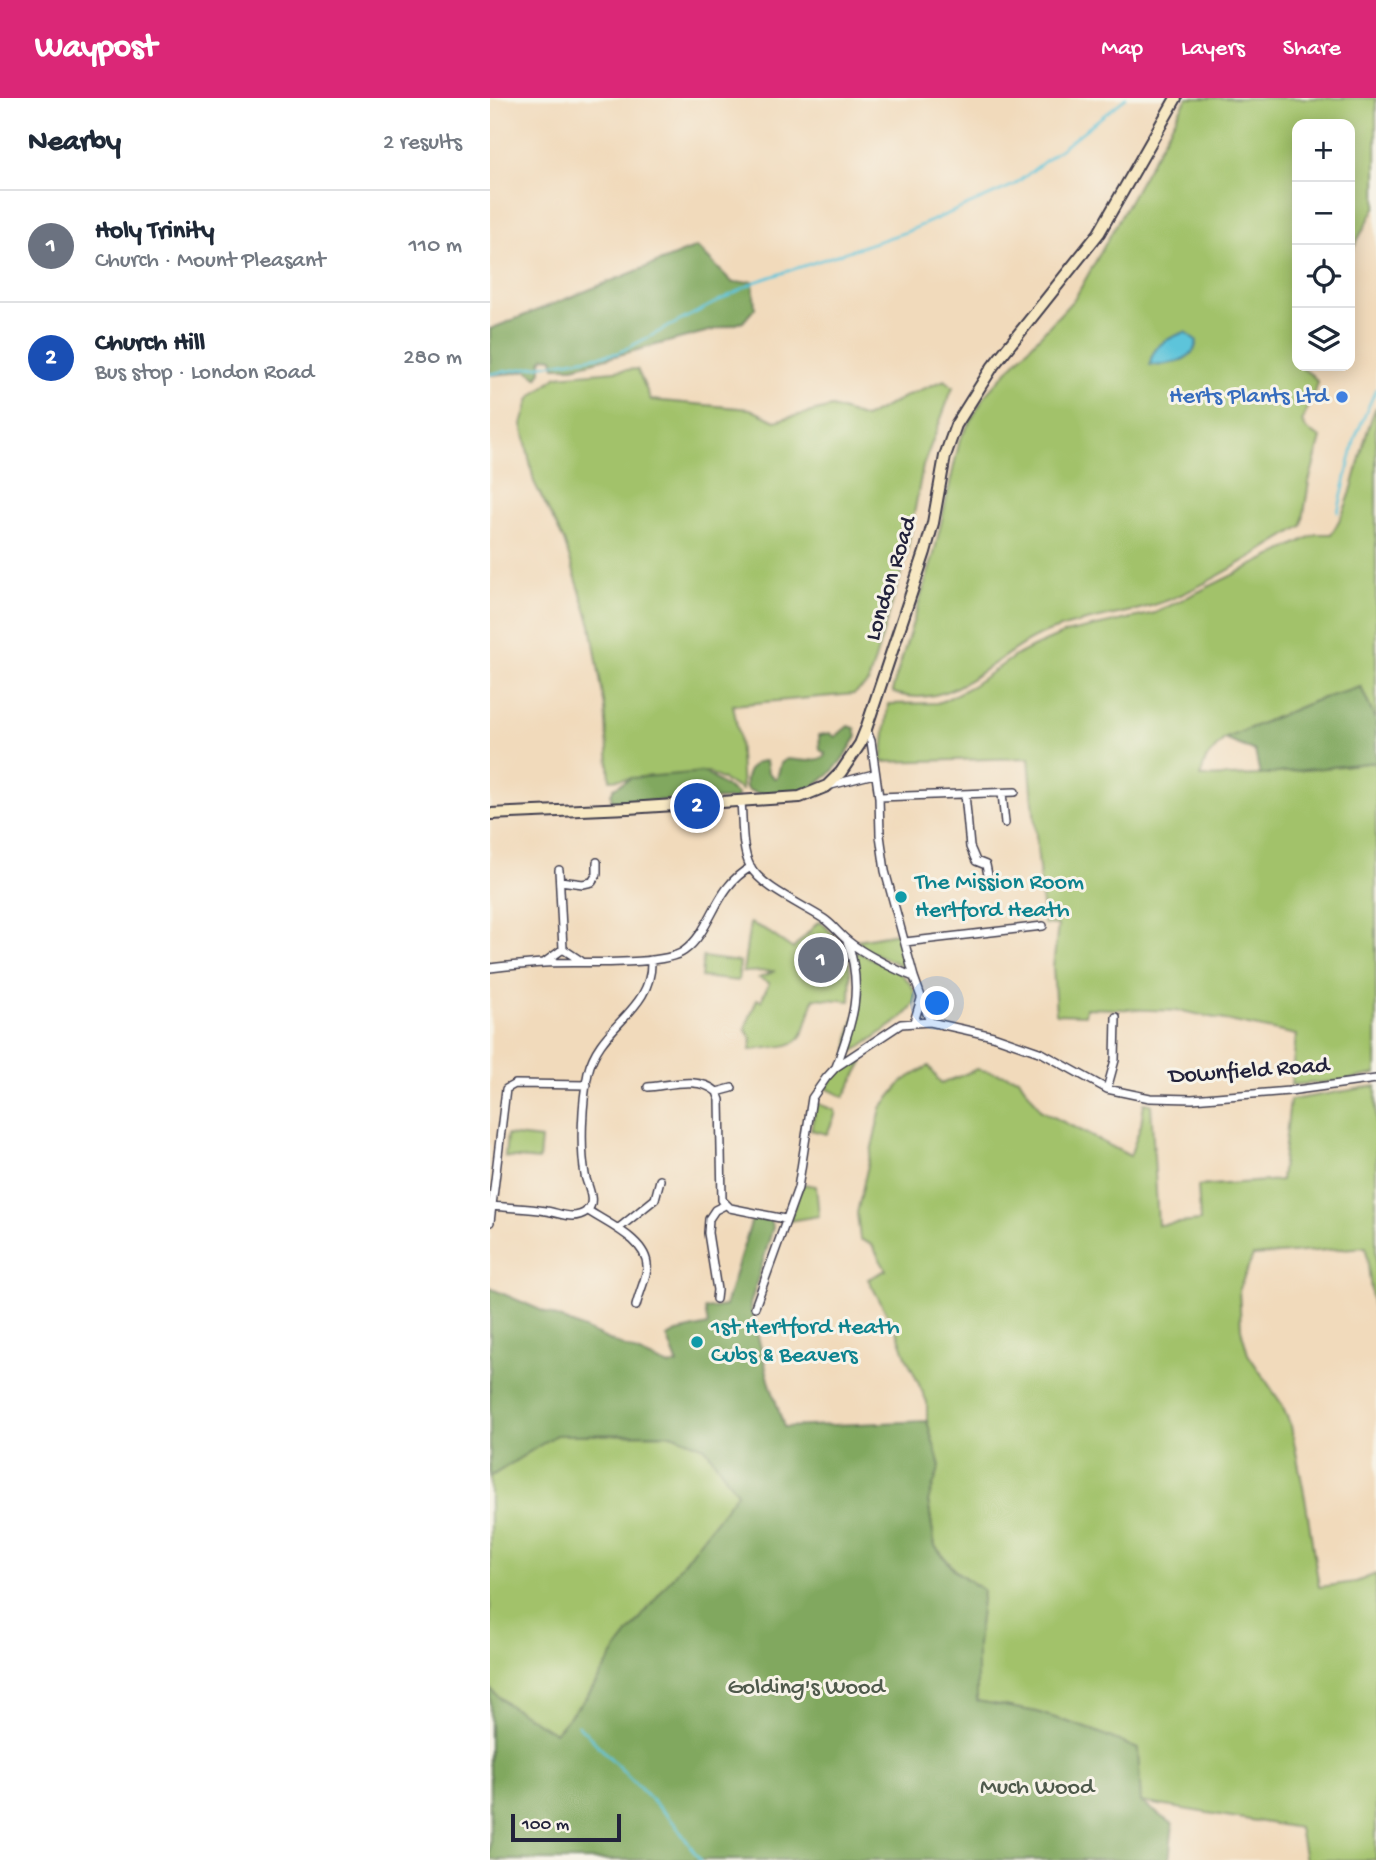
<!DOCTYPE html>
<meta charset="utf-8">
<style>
:root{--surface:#fff;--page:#f6f6f7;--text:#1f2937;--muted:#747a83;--line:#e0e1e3;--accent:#db2777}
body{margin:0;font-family:"Gochi Hand",sans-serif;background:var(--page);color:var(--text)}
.controls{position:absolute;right:21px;top:21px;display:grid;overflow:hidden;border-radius:14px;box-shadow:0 4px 18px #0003}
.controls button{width:63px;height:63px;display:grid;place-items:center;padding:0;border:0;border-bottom:2px solid var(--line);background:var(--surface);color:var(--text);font:35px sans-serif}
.scale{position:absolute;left:21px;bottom:18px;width:110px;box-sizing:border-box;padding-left:7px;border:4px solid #22223b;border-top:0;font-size:19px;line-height:24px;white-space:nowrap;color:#22223b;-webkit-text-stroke:5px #f7f3e8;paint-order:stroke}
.you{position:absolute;left:448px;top:906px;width:24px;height:24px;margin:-18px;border:5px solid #fff;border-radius:50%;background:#1a73e8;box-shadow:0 0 0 10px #1a73e833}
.badge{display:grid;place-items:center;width:46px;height:46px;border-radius:50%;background:var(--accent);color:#fff;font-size:23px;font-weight:700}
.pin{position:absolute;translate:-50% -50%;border:4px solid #fff;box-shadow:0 2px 7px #0006}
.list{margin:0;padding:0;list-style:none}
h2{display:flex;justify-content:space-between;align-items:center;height:91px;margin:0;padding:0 28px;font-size:30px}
h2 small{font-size:23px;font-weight:400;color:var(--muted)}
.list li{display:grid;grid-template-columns:46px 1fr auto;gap:21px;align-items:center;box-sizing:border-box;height:112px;padding:0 28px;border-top:2px solid var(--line)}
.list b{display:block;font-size:26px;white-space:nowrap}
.list p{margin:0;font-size:23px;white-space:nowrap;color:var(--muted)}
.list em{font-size:23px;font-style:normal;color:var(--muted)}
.icon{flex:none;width:38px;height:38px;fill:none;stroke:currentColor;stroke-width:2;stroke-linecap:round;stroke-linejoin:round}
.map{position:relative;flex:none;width:886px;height:1762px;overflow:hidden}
header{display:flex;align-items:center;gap:42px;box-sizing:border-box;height:98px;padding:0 35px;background:var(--accent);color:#fff}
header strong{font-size:33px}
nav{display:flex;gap:38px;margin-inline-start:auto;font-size:24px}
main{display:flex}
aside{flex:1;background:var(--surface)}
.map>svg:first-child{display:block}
.green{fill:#a2c26b;stroke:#627253;stroke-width:2}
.forest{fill:#81a85f;stroke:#52654d;stroke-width:2}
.water{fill:#5dc4da;stroke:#40738a;stroke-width:2}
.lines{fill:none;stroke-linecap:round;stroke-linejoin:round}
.stream{stroke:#5dc4da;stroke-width:2.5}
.street-casing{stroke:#413e4e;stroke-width:10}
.secondary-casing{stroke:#413e4e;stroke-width:14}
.street{stroke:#fff;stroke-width:7}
.secondary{stroke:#f7e8c3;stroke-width:10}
.shop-dot{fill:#3f7fe0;stroke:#f7f3e8;stroke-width:2.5}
.culture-dot{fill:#0f9aa8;stroke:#f7f3e8;stroke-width:2.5}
.labels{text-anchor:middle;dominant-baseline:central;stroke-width:6;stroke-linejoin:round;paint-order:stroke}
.shop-label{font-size:24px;fill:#366cbe;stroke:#f7f3e8;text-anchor:end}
.street-label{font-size:24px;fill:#22223b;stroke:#f7f3e8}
.culture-label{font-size:24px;fill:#0d838f;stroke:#f7f3e8;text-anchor:start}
.park-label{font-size:24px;fill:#4f5a4c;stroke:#f7f3e8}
</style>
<header>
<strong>Waypost</strong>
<nav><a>Map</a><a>Layers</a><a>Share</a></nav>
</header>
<main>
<aside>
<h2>Nearby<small>2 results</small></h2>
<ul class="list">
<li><span class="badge" style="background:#6b7280">1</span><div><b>Holy Trinity</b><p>Church · Mount Pleasant</p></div><em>110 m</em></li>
<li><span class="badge" style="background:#1a4fb4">2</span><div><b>Church Hill</b><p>Bus stop · London Road</p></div><em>280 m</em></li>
</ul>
</aside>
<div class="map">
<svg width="886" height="1762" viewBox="0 0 886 1762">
<rect width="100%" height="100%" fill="#f7f3e8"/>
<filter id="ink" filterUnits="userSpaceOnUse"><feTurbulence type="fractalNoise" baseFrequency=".0143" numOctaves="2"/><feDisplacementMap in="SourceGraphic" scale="14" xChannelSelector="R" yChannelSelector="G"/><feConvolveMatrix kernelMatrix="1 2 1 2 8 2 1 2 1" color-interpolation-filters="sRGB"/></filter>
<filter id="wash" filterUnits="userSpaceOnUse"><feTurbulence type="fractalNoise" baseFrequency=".00686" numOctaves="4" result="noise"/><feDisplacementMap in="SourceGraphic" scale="28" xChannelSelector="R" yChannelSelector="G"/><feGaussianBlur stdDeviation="1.57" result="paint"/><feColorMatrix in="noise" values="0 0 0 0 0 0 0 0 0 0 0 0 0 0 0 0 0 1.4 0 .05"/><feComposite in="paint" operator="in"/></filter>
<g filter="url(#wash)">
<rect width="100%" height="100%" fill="#f1dabb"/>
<path class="green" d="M697,0h189v108l-26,48v-130h-53v221l-5,16 21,15 5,7 -16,39 5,8 14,8 -12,44 -7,44c-38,23 -85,53 -126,71 -45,19 -96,20 -140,40 -44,21 -84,73 -139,57l-4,-2v-5l41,-133 26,-115 26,-45 89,-96z
M147,271l14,31 99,9 25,12 57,-14 33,11 43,-23 37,-15 8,7 -30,79 -17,91 -38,126 -14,11 -121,11 6,31 3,54 -34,-18 -98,8 -5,-72 -14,-83 -27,-84 -30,-59 -12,-58 8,-26 27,-22z
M886,309v314l-15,-34 -44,13 -93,39 -18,20 -6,18 60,-2 116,-13v312l-35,7 -50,4 5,-50 -114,-24 -96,-3 -1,7 -29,-1 -3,-47 5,-42 -14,-1 -15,-166 -147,4 6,-58 49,-1 8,-3 27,-14 43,-30 18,-9 32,-14 90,-20 161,-79h15c26,-37 27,-87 45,-127z
M328,824l5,2c29,30 28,36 27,77l-36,-3c-15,53 -11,45 -64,52l2,-11 -7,-10 12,-30 4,2 8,-18 -10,-5 16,-7 -32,1 7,-49 14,6 29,20z
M408,835l8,25v5l-3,3 -37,-16 -9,-10z
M366,853c15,8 36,15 48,26 27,25 -1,40 -20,54 -11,7 -21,16 -33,21l-3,-2c-1,-17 9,-33 11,-50 1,-16 -5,-34 -3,-49z
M213,859l37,5 -2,19 -37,-4z
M369,960l4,4 -19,35 -18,-9 9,-13z
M439,968l12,18 36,-15 42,9c6,12 16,20 21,32l90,46 11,-31 3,-22 7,1 7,121 42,-4 -2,-35 83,-6 9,-80 86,-14v249l-10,-88 -113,9 -14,33 2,40 7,25 33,49 10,23 15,77 13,84 37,-5 20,-8v286h-71l-6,-32 -158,-26 -46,-71 -58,-19 -60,-11v-57l6,-54 -27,-19 -21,-25 -7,-46 12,-34 -13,-45v-19l-22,-48 -7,-20 -30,-55 18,-9 -14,-25 -12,-6 -3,-26 24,-105 22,-27z
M326,1005l18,7 2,3 -9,21 -16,-4z
M17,1037l34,4 -2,21 -34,-3z
M313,1086l13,2 3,30 -30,5z
M182,1336l33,13 33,46 -119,153 -30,48 -34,39 -48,-29 -17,-15v-212l66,-42z"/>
<path class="forest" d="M207,149l36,36 20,-2 2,27 -12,14 -170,45h-18l-2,-9 -8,-1 -4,4v10l-4,7 -10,-8 -13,3 -24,2v-46z
M871,589l15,34v41l-116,13 -5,-24 -31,-12 93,-39z
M358,628l7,2 2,8c-12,22 -31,50 -58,55 -5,1 -11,-1 -16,0 -15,1 -24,7 -37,-3 -2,-13 5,-28 20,-27l2,11 6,6h3l4,-15 6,-4 21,2 16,-3 1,-5 -5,-3 -1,-15 11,-2 5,4z
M214,674l34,23 -2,4 -97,2 -7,3 -3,-3 -8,4 -9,-3 -1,-8 3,-6 17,-10z
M263,1118l16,3 4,8 -23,78 19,75 15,47 143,-6 13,45 -12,35 7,45 20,25 28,19 -6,54v57l60,11 58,19 43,18 3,53 32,22 -4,36h-679v-171l17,15 48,29 34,-39 30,-48 118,-153 -32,-46 -33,-13 -116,1 -66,42v-189l179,78 9,-2 -11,-27 10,-5 31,-7 -3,-16 20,-3z"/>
<path class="water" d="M695,234l12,9c-3,22 -30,24 -47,24 1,-20 19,-27 35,-33z"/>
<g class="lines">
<path class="stream" d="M0,276l128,-21 137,-71 151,-50 108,-47 112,-87
M848,414l17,-74 21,-49
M88,1627l97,99 25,36"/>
</g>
</g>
<g filter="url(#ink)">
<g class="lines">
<defs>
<path id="street" d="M376,631l5,12 8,56 1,38 5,36 29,106 16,45
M337,688l47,-12
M512,695l3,30
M475,696l5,53 6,14 10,4 2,10
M389,699l136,-5
M251,704c2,20 0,46 9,64 12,22 53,39 74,53 9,6 15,15 24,22 14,12 48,29 66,36
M69,772l4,79
M70,783l23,3 9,-2 5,-8v-12
M415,844l138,-16
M73,851l18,12
M55,864l18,-13
M0,870c18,-2 36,-4 54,-5 31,-2 118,4 140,-12 29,-21 30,-64 67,-84
M424,924l7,-23
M346,969c17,-45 28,-79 11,-126
M158,989c22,-2 51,-11 69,5l15,-4
M617,991l8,-29 1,-43
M227,994l3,8 2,100 8,8 55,11
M2,1108c18,2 36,2 54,5 8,1 17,5 26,5 5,0 11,-2 15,-5 10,-10 0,-25 -2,-36 -5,-29 -3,-73 3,-102 11,-49 65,-61 63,-113
M97,1112c19,13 63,31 60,59 -2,12 -8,25 -11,37
M0,1124l16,-133 9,-5 72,1
M129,1130l36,-29 5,-19
M226,1201l1,-9 -9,-57 1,-14 6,-9 10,-5
M265,1209l43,-119 14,-90 14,-20 10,-11 65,-43 29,-2 63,14 49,17 65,36 43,9 42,1 97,-8 87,-12"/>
<path id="secondary" d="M0,716l138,-6 172,-11 27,-11 14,-14 19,-28 6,-15 59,-177 8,-29 12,-67 11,-31 37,-59 106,-133 77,-135"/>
</defs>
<use href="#street" class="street-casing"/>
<use href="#secondary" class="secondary-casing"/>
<use href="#street" class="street"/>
<use href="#secondary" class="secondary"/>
</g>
</g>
<circle class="shop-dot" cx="852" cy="299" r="7"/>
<g class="culture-dot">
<circle cx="411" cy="799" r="7"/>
<circle cx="207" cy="1244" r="7"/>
</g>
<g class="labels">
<g class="shop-label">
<text x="838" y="299">Herts Plants Ltd</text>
</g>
<g class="street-label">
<text transform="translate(402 481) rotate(-73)">London Road</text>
<text transform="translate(759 974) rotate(-4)">Downfield Road</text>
</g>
<g class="culture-label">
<text x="425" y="785">The Mission Room<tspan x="425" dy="28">Hertford Heath</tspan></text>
<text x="221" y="1230">1st Hertford Heath<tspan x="221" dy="28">Cubs &amp; Beavers</tspan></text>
</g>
<g class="park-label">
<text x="316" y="1590">Golding's Wood</text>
<text x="547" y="1690">Much Wood</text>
</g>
</g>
</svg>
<div class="controls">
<button>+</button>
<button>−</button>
<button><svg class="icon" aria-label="locate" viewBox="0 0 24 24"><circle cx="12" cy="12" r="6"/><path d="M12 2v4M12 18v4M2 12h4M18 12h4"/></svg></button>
<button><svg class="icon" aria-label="layers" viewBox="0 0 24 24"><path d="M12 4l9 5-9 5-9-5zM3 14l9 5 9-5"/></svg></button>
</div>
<div class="scale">100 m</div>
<div class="you"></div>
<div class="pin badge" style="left:331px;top:862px;background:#6b7280">1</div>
<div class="pin badge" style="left:207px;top:708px;background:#1a4fb4">2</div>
</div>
</main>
